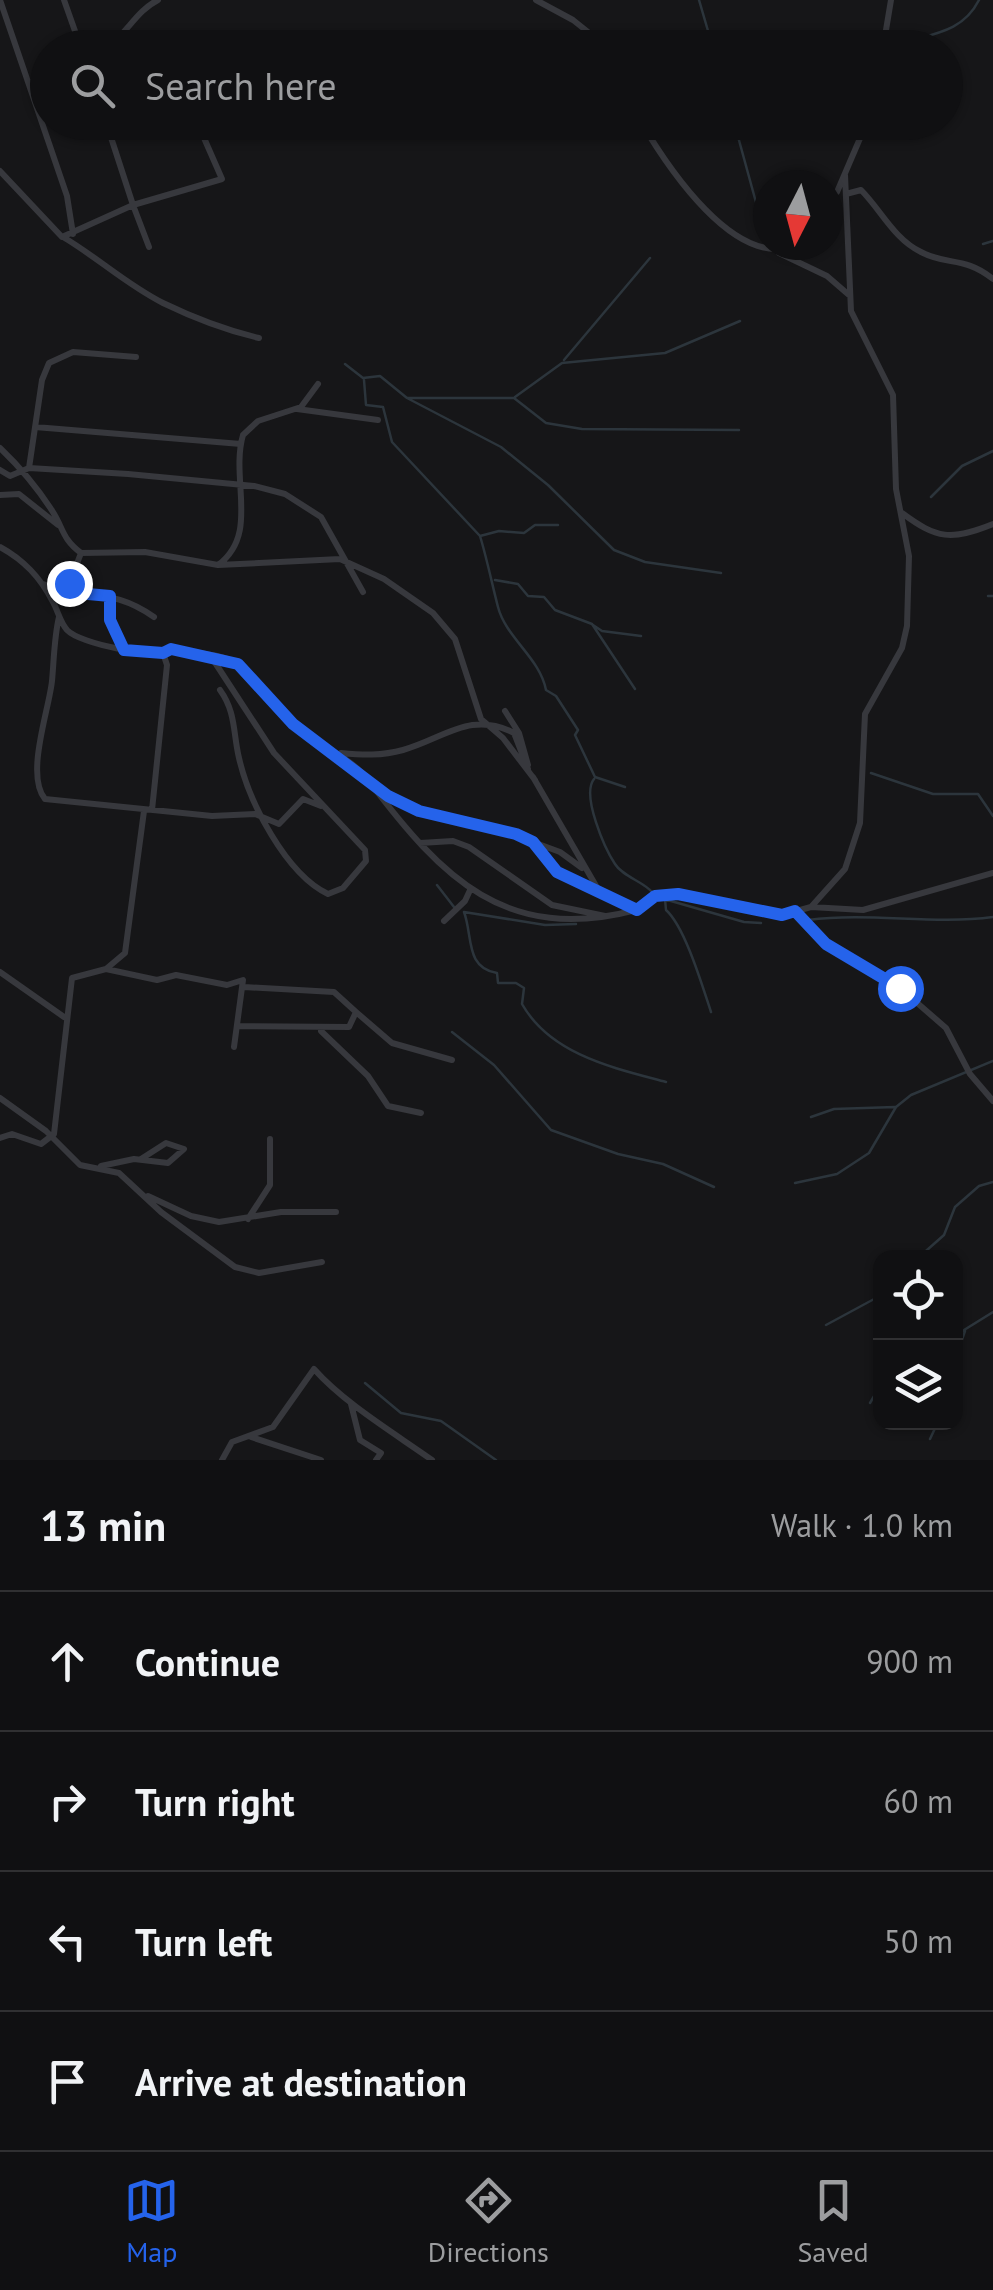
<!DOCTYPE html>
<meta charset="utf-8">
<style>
:root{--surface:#101012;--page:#19191b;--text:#f1f3f6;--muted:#9c9d9f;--line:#303032;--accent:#2563eb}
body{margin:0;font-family:"PT Sans",sans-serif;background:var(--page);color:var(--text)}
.controls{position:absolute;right:30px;bottom:30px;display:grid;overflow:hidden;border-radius:20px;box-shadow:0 2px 8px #0004}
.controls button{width:90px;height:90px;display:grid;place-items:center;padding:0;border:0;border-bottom:2px solid var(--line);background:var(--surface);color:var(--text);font:50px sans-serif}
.compass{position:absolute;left:753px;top:170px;width:90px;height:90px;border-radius:50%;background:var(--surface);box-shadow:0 2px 8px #0004;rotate:186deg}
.stop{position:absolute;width:30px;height:30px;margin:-22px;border:8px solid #2563eb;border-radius:50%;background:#fff}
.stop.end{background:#2563eb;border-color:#fff;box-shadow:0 2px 10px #0008}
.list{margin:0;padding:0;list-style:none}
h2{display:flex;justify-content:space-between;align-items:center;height:130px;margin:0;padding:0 40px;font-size:42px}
h2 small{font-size:32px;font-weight:400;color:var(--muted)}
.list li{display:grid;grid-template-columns:65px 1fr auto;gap:30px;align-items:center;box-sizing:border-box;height:140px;padding:0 40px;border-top:2px solid var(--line)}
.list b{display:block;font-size:38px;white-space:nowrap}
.list em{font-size:32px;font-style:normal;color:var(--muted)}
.icon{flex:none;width:55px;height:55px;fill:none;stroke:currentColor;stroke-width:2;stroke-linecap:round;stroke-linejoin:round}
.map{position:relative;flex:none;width:993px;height:1460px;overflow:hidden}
.search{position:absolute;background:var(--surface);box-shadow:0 2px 8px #0004;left:30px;right:30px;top:30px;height:110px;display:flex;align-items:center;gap:25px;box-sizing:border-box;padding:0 35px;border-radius:55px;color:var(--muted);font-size:38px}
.sheet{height:690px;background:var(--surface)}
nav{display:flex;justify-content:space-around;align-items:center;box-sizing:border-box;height:140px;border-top:2px solid var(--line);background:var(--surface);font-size:28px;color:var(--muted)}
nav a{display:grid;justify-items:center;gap:5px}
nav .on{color:var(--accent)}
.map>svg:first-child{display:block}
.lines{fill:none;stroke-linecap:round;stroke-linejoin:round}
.stream{stroke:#2c353c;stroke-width:2.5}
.minor{stroke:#37383d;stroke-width:6}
.route{stroke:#2563eb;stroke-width:12}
</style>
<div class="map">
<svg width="993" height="1460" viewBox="0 0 993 1460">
<rect width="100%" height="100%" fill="#161618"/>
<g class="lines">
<path class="stream" d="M699,0l14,48
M917,39c27,-7 49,-13 62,-39
M734,122l23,84
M983,244l10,-3
M564,360l86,-102
M345,364l18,14 17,-2 27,22 94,49 47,38 66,65 31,12 76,11
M364,380l2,25 17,2 9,35 88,94 19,-5 25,2 11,-8h23
M515,397l47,-34 103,-10 75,-32
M408,398h106l32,25 36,6 157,1
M931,497l31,-31 31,-15
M480,536c7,23 12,48 18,71 8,31 42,51 48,83l10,6 22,34 -3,5 20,42 30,10
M495,580l23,4 10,12 16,1 11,13 37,14 43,65
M988,596h5
M593,625l9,6 39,5
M871,773l62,21h45l15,22
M594,779c-13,16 11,70 21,85 8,13 28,17 38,29
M437,885l17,22
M664,899l80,23 17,1
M665,899l1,11c19,17 36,75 45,102
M464,912c9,24 1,56 33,61l1,10h18l8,5 -2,16c29,51 92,64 144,78
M464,912l81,13 31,-1
M808,920c62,-8 124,5 185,-3
M452,1032l42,33 57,65 67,24 45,10 51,23
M811,1117l23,-8 61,-2
M795,1183l42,-9 32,-21 27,-46 15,-12 82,-34
M918,1258l26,-23 11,-28 24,-21 14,-4
M826,1325l50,-27 4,-8
M956,1335l37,-23
M956,1357l9,-26
M365,1383l36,30 40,8 55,39
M870,1403l10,-17
M930,1439l8,-17"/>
<path class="minor" d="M0,0l67,196 6,38
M64,0l17,48
M536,0l37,20 35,28
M116,42l44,6
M106,48c21,-14 30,-37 52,-48
M883,48l8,-48
M29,83l19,-7
M641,122c26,44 94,148 154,123
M0,171l62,66 71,-32 -27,-83
M846,194l15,-4c20,20 33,49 60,62 27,14 43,4 72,27
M828,201l9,-9 30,-70
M63,237c34,20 64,48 100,66 31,15 62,27 96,35
M149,247l-16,-42 89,-26 -25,-57
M779,253l48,23 22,19
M297,409l81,11
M35,427l206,17
M0,448c20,19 36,38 51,61 13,19 10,29 30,44l-15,39
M29,468l13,-88 7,-17 24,-11 63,5
M0,470l10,6 19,-8 99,6 126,12 31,8 36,23 42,75
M0,495l19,-1 39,31
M902,513c35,26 49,28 91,11
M0,547c24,13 40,30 53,55 5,9 7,20 14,28 13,14 87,29 104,19 20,4 50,4 67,15 20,14 35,39 52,57 22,23 60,34 79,60 73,97 137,163 267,129
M81,553l64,-1 73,13c42,-31 12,-85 25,-130l15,-14 43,-14 17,-23
M218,565l122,-6 44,20 49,34 22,26 26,80 22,19 32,42
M43,584c46,17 68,3 111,33
M110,595l1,25 13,30
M59,617c-5,21 -5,43 -7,64 -3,29 -27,94 -7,118l167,17 43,-2 24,10 24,-25 18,7
M212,658l62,95 91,97 1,11 -23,27 -15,6c-42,-20 -79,-92 -89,-136 -6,-25 -3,-46 -19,-68
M505,711l14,22 9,32
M341,753c21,2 41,3 62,-3 40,-11 68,-40 111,-17l14,36
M533,777l66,114
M373,783c47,40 107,35 160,59
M152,810l15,-145 -4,-12
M420,843l33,-2 16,6 83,58 53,11
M582,868l-22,-16 -27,-10 24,30 80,38 18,-14 23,-2 104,21 29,-8 34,-38 15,-46 5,-109 37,-66 5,-22 2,-70 -13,-67 -3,-94 -42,-84 -6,-136
M811,907l52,3 130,-37
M795,912l31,32 74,44 46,40 24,46 23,27
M444,921l21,-20 6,-13
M106,969l19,-16 19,-142
M0,972l64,45
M244,987l90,5 22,20
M239,1026l110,1 7,-15 36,31 60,17
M321,1031l47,45 20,30 33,7
M0,1098l46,33 34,34 39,8 42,39 74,55 24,6 63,-11
M0,1138l12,-4 29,10 13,-10 18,-156 34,-9 51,11 19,-5 51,10 16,-5 -9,67
M101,1166l33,-7 34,4 16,-14 -18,-6 -25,16
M148,1196l43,20 28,6 62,-10h55
M248,1219l22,-34v-46
M351,1404l9,36 21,13 -5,7
M251,1437l70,23
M222,1460l10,-18 41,-15 41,-58c30,34 80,64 118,91"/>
</g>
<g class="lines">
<path class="route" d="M69,583l-3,9 44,4v24l14,30 39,3 8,-4 67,15 55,60 95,72 31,15 97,23 17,8 24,30 80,38 18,-14 23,-2 104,21 13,-4 31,33 74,44"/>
</g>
</svg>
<div class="controls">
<button><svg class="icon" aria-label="locate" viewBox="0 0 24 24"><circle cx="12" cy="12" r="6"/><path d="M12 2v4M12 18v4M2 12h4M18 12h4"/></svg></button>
<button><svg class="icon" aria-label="layers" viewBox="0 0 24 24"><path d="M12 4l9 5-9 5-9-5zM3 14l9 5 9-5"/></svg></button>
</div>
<svg class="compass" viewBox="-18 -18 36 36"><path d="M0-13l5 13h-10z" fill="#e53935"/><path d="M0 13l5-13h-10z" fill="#9c9d9f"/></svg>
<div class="stop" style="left:900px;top:988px"></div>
<div class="stop end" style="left:69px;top:583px"></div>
<div class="search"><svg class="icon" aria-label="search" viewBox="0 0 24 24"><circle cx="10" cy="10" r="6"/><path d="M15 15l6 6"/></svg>Search here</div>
</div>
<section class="sheet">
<h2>13 min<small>Walk · 1.0 km</small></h2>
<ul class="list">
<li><svg class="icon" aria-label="ahead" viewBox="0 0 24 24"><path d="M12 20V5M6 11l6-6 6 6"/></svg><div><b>Continue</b></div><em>900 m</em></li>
<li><svg class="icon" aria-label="right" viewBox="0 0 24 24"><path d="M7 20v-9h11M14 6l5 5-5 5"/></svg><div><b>Turn right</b></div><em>60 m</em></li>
<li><svg class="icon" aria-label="left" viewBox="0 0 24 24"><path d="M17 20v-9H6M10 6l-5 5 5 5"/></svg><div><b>Turn left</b></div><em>50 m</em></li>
<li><svg class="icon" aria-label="arrive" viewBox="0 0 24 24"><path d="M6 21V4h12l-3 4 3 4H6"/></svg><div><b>Arrive at destination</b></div></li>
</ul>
</section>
<nav>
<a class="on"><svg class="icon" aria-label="map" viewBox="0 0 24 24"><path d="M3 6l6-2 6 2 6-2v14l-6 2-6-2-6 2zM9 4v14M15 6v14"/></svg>Map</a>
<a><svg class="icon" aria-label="directions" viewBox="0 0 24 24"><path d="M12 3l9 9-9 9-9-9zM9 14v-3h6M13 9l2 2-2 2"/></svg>Directions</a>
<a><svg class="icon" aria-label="saved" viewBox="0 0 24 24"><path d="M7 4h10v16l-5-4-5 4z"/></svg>Saved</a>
</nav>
